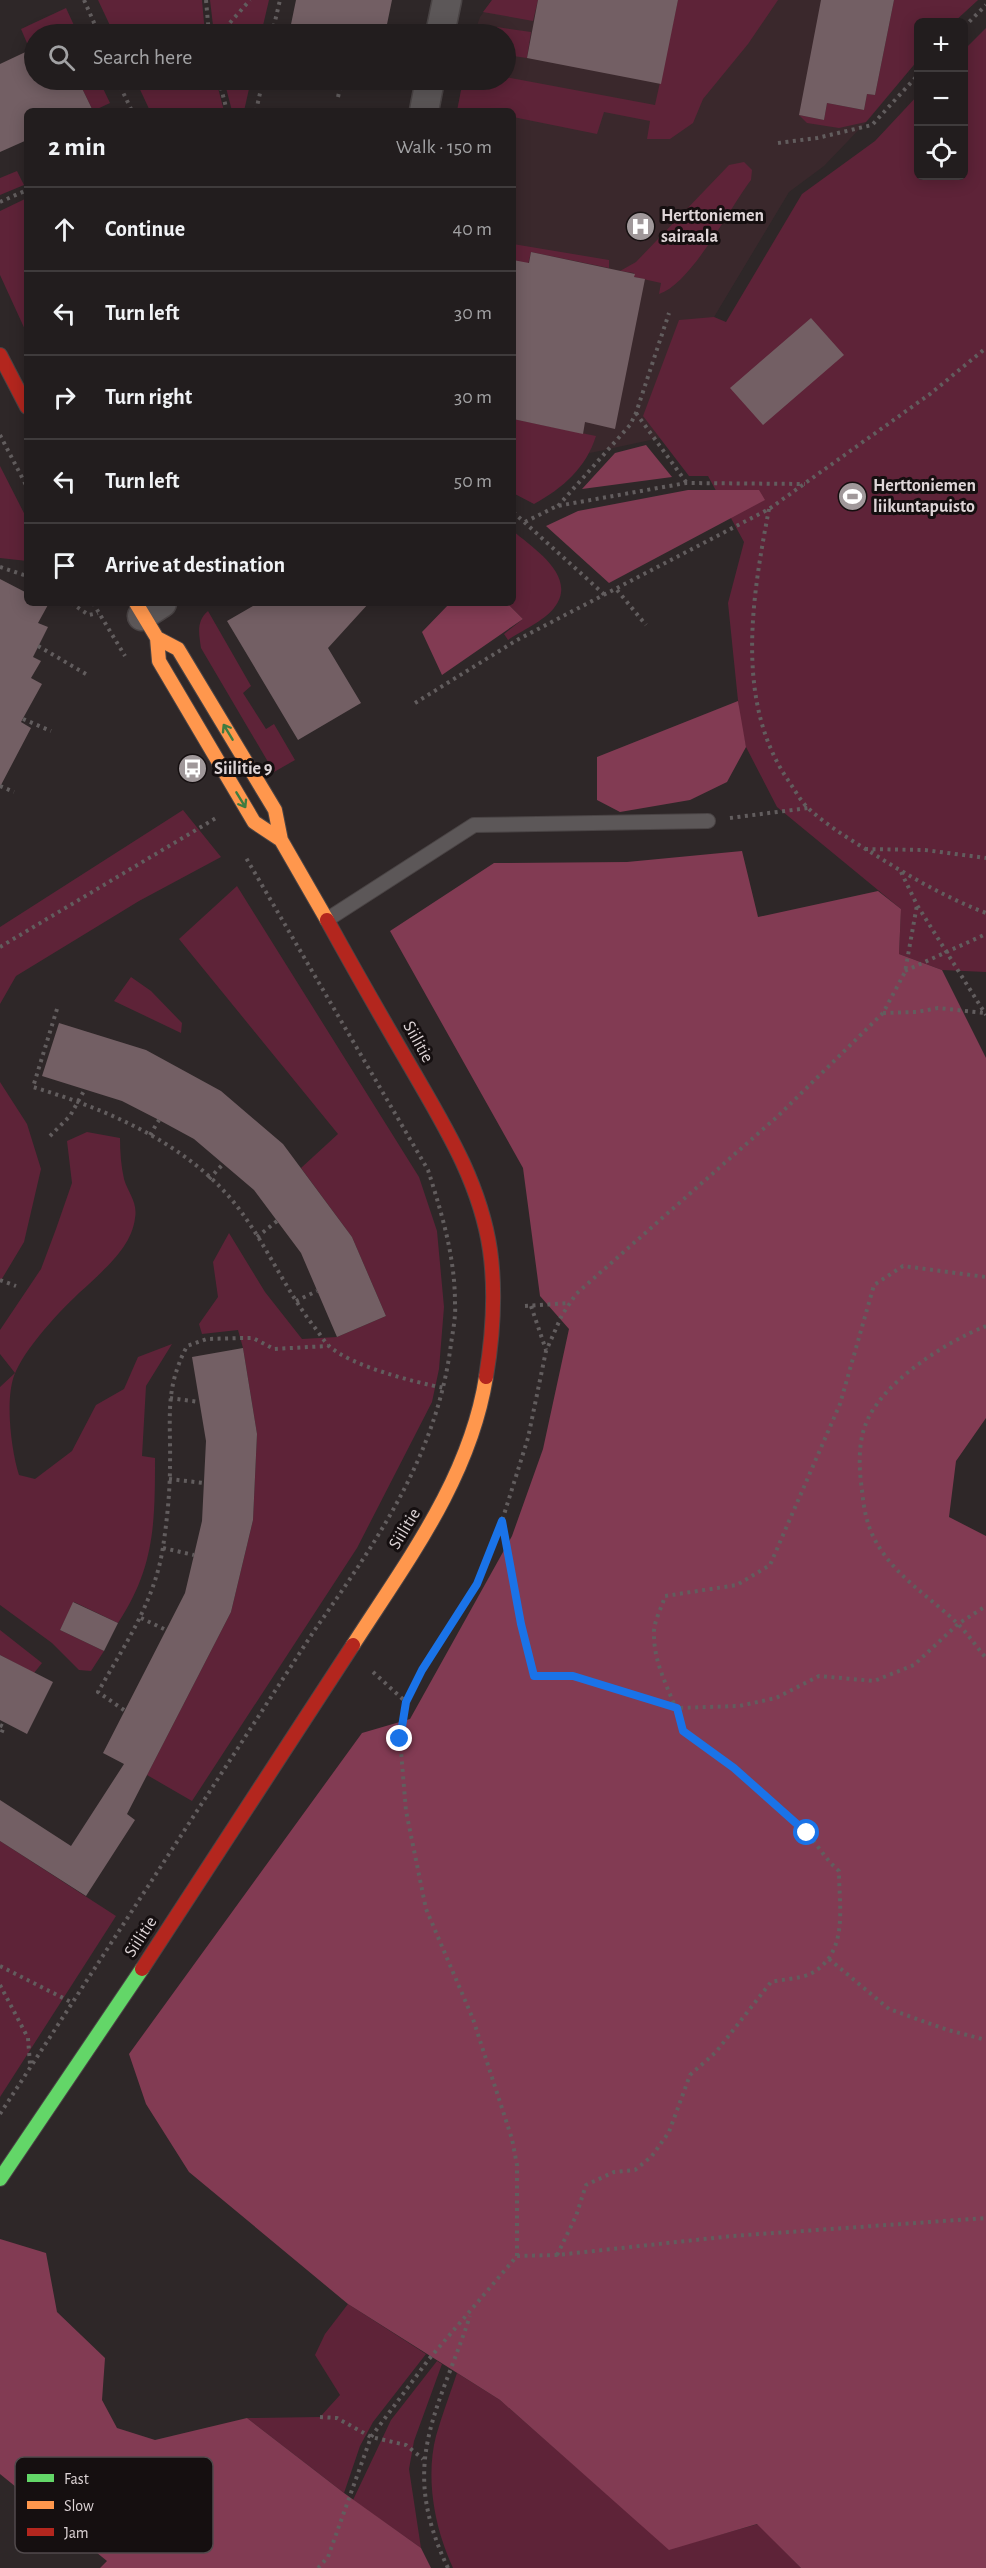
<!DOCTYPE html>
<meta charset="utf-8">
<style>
:root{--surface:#221d1e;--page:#2e2a2b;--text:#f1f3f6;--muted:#a2a2a4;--line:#3f3b3c}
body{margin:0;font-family:"Alegreya Sans",sans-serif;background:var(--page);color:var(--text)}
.controls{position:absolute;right:18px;top:18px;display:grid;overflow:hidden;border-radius:9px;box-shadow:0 3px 15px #0003}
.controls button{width:54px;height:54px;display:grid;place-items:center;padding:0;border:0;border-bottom:2px solid var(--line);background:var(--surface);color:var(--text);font:30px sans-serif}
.stop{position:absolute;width:18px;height:18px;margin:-14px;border:4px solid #1a73e8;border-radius:50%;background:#fff}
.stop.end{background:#1a73e8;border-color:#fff;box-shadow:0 2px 6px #0008}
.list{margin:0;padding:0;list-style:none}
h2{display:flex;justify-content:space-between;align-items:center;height:78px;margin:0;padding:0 24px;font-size:26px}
h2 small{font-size:20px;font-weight:400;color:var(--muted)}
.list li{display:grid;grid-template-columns:39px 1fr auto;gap:18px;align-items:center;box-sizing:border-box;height:84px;padding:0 24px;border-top:2px solid var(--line)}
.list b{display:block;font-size:22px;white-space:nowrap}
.list em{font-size:20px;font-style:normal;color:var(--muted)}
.icon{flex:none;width:33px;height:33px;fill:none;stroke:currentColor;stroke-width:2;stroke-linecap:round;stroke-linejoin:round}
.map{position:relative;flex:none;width:986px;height:2568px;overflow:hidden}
.search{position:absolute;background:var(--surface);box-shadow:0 3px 15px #0003;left:24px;top:24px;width:492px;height:66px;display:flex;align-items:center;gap:15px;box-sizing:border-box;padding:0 21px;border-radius:33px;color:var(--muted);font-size:22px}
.panel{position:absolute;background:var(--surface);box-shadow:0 3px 15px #0003;left:24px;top:108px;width:492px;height:498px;border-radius:9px}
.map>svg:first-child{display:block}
.built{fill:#3a282c}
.green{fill:#5e2338}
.forest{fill:#823b53}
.building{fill:#735f64}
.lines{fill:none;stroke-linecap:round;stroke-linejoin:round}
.lane-casing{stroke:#4a4445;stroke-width:16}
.street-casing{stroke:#4a4445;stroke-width:31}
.fast-casing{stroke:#4a4445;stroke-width:16}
.slow-casing{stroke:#4a4445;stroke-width:16}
.jam-casing{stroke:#4a4445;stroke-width:16}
.path{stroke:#625d5e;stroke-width:4;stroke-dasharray:3 4.5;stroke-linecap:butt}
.lane{stroke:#5c5758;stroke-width:14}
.street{stroke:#5c5758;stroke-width:28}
.fast{stroke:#63d668;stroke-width:14}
.slow{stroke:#ff974d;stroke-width:14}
.jam{stroke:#b3261e;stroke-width:14}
.oneway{stroke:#407c40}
.route{stroke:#1a73e8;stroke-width:8}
.labels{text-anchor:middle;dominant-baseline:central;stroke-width:6;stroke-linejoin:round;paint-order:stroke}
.poi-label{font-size:18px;font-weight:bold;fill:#ded5d7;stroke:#150f10;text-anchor:start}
.street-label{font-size:18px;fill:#ded5d7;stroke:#150f10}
.key{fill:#150f10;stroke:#514a4c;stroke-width:1.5}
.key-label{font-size:16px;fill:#ded5d7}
</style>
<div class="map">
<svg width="986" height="2568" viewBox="0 0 986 2568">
<rect width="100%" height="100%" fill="#2e2728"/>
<path class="built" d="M492,0h486l-24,22h-36v38l-48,58 -46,48 -35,26 -75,125 -28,128 -26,-7 -70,15 -77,-15v-327h-56l6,-31h43v-46h-32l6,-17z"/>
<path class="green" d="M98,0h104l3,34h-91z
M210,0h59l-8,34h-47z
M492,0h46l-5,21 -50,-9z
M678,0h100l-30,44 -45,55 -10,24 -23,16h-23l3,-18 -46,-9 -7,22 -84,-17v-6h-56l6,-31h43v-3l149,28z
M894,0h84l-24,22h-36v38l-52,62 -27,6 -32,-5 -8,-8 25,5 3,-17 37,7 3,-16 8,1z
M66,8l12,26h-44v14l-4,2 -9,-21z
M490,26l41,6 -4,26 -21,-3v-21h-17z
M986,28v944l-44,-2 -43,-16 2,-45 -124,-102 -31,-60 -6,-27 -12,-117 16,-61 -36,-66h-19l-46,-60 36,-96 35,-3 12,5 76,-128 73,-53 43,-46v81h46v-126z
M78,80h21l11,23 -17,8z
M145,80h71l8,31h-74l-13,-28z
M224,80h27l-7,31h-12z
M744,162l8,8 -1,10c-22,29 -60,104 -92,114l2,-11 -27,-6v-4l-14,-2 16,-9 93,-97z
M17,171l7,14 -24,10v-17z
M27,198v136l-27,-59v-64z
M513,244l96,16v8l-78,-16 -4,17 -14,-9z
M513,419l83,17c-10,32 -33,52 -62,68l-21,-11z
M0,466l27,53v42l-27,-3z
M513,531c20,17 66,46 41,77 -10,13 -33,23 -46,32l-4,-6 19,-15 -16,-16h6z
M208,611l43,75 -8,7 23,36 8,-5 21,36 -21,12 -73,-124c-2,-14 -5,-27 7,-37z
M183,810l38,47 -82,44 -123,75 -16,28v-77z
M237,886l182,291 18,54 7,76 -5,62 -7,33 -75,146 -165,253 -45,-26 84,-163 22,-92 4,-86 -14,-86 -5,-18 -36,4 -3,-10 19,-27 -5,-35 16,-29 36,59 37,47 35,-2 49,-21 -34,-79 -51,-69 37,-34 -159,-195z
M131,977l20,14 31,32 -1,10 -67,-32z
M0,1082l27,42 14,45 -17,73 -24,40z
M87,1132l33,6c0,14 1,28 4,41 4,14 14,23 11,39 -3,27 -27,48 -46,66 -24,21 -60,59 -73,87 -12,24 -5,79 3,104l16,4 37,-28 24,-46 28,-16 14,-32 34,-13 -26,42 -4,70 13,2c0,64 0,109 -37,165l-44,-21 -14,28 44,21 -13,20 -12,-1 -27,-27 -52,-38v-218l15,-14 -15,-19v-24l41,-61 15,-40 16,-46 -5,-42z
M0,1630l42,33 -8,10 -34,-18z
M0,1841l116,75 -116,181z
M348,2304l78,50 -53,68 -13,24 -16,47 -97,-75 73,-1 20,-22 -25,-40 10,-21z
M437,2361l5,3 -28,77 -5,28 12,79 -68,-48 38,-80z
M457,2373l43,27 169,149 89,-25 43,44h-348c-18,-39 -28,-89 -17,-132 6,-21 14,-42 21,-63z"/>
<path class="forest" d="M646,445l26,32 -90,12 33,-36z
M688,490h71l6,10 -156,83 -63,-57 32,-15z
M450,603h57l16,16 -81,56 -20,-43z
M738,701l8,46 -19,35 -37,18 -70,12 -23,-12v-43z
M742,851l16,66 120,-26 23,18 -2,45 43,16 44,88v360l-30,43 -7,56 37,19v1032h-185l-44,-44 -88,26 -169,-150 -152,-96 -159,-132 -43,-68 -17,-50 233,-321 48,-14 102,-183 31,-87 26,-120 -29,-33 -17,-128 -133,-237 104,-68 133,-1z
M0,2239l46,14 11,59 48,46 -3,42 15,28 38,12 92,-22 97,75 77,55 10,20h-331l7,-7 -107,-87z"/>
<path class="building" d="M296,0h96l-7,34h-96z
M538,0h140l-17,84 -134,-26z
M821,0h73l-19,95 -8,-1 -3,16 -37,-7 -3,17 -25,-5z
M34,48v32h44l15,31h-66v29l-27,12v-88z
M531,252l104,22 -1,3 11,2 -30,150 -30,-7 -2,12 -70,-15v-159l16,3z
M811,318l33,37 -81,70 -33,-37z
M0,579l27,14v10h22l-11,20 10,4 -15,30 8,4 -10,17 11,6 -21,38 10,6 -31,59z
M258,603h111l-41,45 33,55 -63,37 -71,-119z
M59,1023l87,27 75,41 62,53 69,93 34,79 -49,21 -36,-84 -47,-63 -60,-51 -35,-19 -37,-19 -80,-25z
M243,1348l14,86 -4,86 -22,92 -104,202 8,6 -49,76 -86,-55v-41l71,46 53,-82 -21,-11 82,-160 17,-72 4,-80 -14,-84z
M73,1602l45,21 -14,28 -44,-21z
M0,1655l53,27 -26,52 -27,-14z"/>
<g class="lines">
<defs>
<path id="lane" d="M328,919l146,-94 234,-4"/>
<path id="street" d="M440,34l7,-34
M424,111l6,-31
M142,616l20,-13"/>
<path id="fast" d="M0,2179l142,-210"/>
<path id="slow" d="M136,603l21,35 2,23 95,161 27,18
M157,638l21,11 97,161 6,30 46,80
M353,1645c54,-84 117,-167 133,-268"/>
<path id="jam" d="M0,355l27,52
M327,920c27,49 55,98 83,146 34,59 70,116 80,184 6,42 3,85 -4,127
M142,1969l211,-324"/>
</defs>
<use href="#lane" class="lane-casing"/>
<use href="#street" class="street-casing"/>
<use href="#fast" class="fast-casing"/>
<use href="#slow" class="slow-casing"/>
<use href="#jam" class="jam-casing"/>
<path class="path" d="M84,0l15,34
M206,0l3,34
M964,27l22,-22
M220,34l30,-34
M272,34l8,-34
M117,80l15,31
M219,80l8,31
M119,84l11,-4
M338,97l4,-17
M256,111l7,-31
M778,143l39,-5 55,-13 46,-50
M0,202l27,-12
M636,413l50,69
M0,435l27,52
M558,506l72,-81 6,-12 33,-100
M769,509c-17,89 -35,195 21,274 6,9 12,20 19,26 20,18 45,33 68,47 35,22 70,42 109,57
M513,512l93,84
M525,522l32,-16 129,-23 119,1
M0,567l27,9
M617,590l29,35
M71,603l18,12 9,-2
M93,603l32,53
M38,646l48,28
M415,703l102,-63 252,-131 161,-115 56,-46
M23,719l28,12
M0,786l14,6
M730,818l78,-10
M865,849l60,1 61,8
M901,872l16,33 69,110
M0,947l216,-129
M905,971l81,-37
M57,1009l-24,78c73,22 154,56 203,118 29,37 48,82 76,119 6,7 11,16 17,22 22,20 85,36 115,42
M883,1013l34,-1 21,-4 47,5
M150,1135l9,-15
M50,1136l20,-20 15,-27
M209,1179l14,-15
M257,1237l20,-16
M0,1280l16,6
M296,1301l21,-10
M525,1306l45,-3
M531,1306l15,44
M986,1326c-40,16 -106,57 -121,100 -7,19 -6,44 -3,64 2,22 6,41 19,60 19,29 51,49 76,73 10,10 19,23 29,35
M170,1398l29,4
M169,1479l35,4
M503,1523l18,101 13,52 39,-1 104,33 62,-2 37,-8 43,-22 55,5 40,-16 44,-41 28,-18
M163,1548l31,7
M141,1618l25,12
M373,1672l33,30
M124,1710l-26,-18c26,-46 57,-91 65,-145 4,-26 7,-55 7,-82 1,-47 -6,-75 17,-119l20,-7 35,-1h11l21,11 54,-3
M0,1725l4,2 -4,9
M829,1959l60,50 59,21 38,10
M0,1966l71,36
M0,1985l28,53 2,26
M0,2114l314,-483c63,-90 123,-176 137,-287 2,-14 5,-28 4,-41 0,-46 -13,-89 -27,-133l-183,-314
M557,2255l19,-39 10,-31 28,-13 21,-2 17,-14 17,-24 21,-57 26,-23 55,-70c12,-3 30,-3 41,-9 37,-21 27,-66 27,-102 -14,-12 -21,-26 -33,-39 -37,-38 -80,-70 -123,-101 -8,-34 -30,-62 -29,-99 0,-11 8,-25 11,-36l72,-11 33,-20 70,-161 34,-119 29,-19 83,11
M517,2256l40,-1 175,-19 254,-18
M320,2417l17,1 34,19 35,8 17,14
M318,2568l10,-11 43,-120 58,-78 88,-103v-91l-5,-26 -39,-120 -47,-110 -20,-98 -6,-72 6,-37 16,-32 55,-86 25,-63 26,-83 18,-87 16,-36 14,-21 202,-178 105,-103 22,-41 12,-67
M448,2568c-50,-104 -11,-153 22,-252"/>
<use href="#lane" class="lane"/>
<use href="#street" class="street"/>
<use href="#fast" class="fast"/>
<use href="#slow" class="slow"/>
<use href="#jam" class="jam"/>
</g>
<defs><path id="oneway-shaft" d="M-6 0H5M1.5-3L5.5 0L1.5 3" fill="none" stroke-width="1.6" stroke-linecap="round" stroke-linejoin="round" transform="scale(1.5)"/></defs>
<g class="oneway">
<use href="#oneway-shaft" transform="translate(228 732) rotate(-121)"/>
<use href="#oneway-shaft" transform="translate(241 800) rotate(59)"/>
</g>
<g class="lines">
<path class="route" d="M400,1739l6,-37 16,-32 55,-86 25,-63 19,103 13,52h39l104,32 6,23 51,37 73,65"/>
</g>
<defs>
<symbol id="hospital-disc" viewBox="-11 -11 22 22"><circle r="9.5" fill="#a0989a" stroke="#150f10"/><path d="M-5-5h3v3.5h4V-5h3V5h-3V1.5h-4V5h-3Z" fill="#fff"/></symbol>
<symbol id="stadium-disc" viewBox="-11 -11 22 22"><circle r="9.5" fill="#a0989a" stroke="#150f10"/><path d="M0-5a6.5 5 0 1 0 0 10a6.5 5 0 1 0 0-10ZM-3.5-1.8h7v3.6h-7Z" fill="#fff"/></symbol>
<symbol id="bus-disc" viewBox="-11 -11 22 22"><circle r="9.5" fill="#a0989a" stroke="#150f10"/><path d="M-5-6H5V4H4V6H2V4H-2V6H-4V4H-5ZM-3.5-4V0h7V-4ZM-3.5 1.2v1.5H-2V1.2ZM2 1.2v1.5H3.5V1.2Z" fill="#fff"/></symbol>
</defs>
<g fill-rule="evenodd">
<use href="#hospital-disc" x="624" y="210" width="33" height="33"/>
<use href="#stadium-disc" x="836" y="480" width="33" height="33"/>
<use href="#bus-disc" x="176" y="752" width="33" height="33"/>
</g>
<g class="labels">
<g class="poi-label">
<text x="661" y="216">Herttoniemen<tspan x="661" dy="21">sairaala</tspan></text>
<text x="873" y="486">Herttoniemen<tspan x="873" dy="21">liikuntapuisto</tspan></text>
<text x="214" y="769">Siilitie 9</text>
</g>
<g class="street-label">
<text transform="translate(418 1042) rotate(61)">Siilitie</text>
<text transform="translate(405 1529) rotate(-59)">Siilitie</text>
<text transform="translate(141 1937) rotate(-57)">Siilitie</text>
</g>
</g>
<rect x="15" y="2457" width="198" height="96" rx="9" class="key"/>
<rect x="27" y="2474" width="27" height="8" fill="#63d668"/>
<rect x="27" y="2501" width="27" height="8" fill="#ff974d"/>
<rect x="27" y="2528" width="27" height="8" fill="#b3261e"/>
<g class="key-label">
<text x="64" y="2484">Fast</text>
<text x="64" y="2511">Slow</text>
<text x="64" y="2538">Jam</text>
</g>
</svg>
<div class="controls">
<button>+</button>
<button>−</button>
<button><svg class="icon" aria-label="locate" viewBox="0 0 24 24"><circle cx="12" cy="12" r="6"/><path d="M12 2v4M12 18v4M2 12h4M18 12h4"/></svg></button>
</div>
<div class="stop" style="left:807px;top:1833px"></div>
<div class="stop end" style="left:400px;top:1739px"></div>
<div class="search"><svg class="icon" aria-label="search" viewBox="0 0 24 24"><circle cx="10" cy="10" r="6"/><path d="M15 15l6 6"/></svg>Search here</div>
<section class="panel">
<h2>2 min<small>Walk · 150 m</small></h2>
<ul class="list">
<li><svg class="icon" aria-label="ahead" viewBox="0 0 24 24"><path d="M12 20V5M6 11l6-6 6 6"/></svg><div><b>Continue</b></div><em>40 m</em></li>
<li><svg class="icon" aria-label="left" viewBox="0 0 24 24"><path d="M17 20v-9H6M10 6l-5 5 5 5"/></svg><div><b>Turn left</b></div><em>30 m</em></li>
<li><svg class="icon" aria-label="right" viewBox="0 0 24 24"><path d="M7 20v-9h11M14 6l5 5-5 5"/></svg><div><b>Turn right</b></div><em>30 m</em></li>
<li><svg class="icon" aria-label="left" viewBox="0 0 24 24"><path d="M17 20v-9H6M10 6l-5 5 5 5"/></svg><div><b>Turn left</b></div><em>50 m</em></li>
<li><svg class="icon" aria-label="arrive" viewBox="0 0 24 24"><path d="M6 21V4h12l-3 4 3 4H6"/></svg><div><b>Arrive at destination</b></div></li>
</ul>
</section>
</div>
